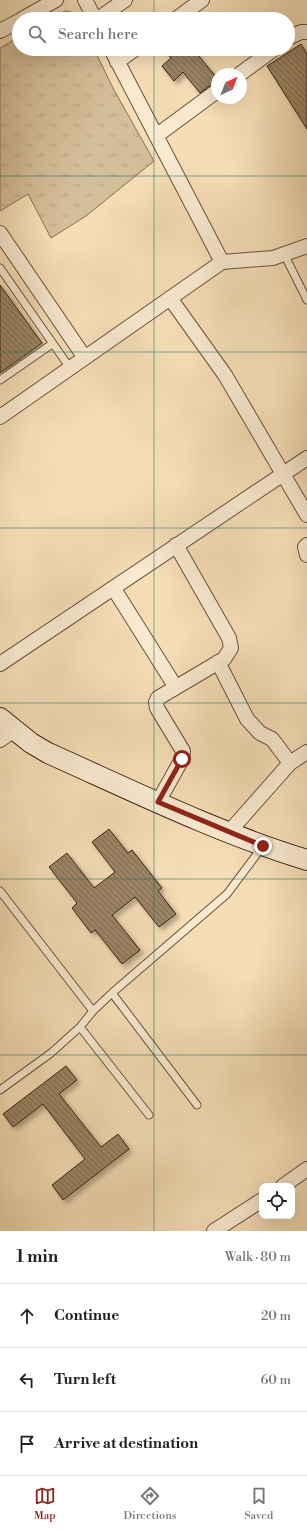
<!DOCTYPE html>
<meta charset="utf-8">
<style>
:root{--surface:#fff;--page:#f6f6f6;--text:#202124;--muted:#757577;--line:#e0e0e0;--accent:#8f2418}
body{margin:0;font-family:"Libre Bodoni",serif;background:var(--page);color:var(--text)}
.controls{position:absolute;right:12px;bottom:12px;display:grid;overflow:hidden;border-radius:8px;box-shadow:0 4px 16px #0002}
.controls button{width:36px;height:36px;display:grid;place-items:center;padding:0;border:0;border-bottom:1px solid var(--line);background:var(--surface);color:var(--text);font:20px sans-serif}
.compass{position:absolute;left:211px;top:68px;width:36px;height:36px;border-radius:50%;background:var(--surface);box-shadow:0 4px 16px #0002;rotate:43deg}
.stop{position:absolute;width:12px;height:12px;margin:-9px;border:3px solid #8f2418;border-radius:50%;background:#fff}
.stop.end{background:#8f2418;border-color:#fff;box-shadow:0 1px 4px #0008}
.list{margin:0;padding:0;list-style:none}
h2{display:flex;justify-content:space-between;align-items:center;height:52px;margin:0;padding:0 16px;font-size:17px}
h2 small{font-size:13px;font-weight:400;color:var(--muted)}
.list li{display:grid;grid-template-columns:26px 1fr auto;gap:12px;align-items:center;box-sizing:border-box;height:64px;padding:0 16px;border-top:1px solid var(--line)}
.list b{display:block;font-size:15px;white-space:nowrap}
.list em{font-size:13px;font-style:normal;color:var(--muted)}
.icon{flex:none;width:22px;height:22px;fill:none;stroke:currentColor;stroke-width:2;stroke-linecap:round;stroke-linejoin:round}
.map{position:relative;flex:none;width:307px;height:1231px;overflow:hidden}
.search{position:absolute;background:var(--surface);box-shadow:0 4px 16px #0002;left:12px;right:12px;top:12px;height:44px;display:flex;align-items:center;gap:10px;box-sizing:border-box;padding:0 14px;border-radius:22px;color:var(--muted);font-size:15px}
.sheet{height:244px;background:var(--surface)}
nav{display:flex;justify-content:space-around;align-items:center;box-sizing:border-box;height:56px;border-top:1px solid var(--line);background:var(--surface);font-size:11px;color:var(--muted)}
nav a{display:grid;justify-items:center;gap:2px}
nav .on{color:var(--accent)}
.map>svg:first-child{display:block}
.grass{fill:url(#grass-tufts);stroke:#887155}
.building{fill:url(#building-back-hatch);stroke:#3a2410;filter:url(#shadow)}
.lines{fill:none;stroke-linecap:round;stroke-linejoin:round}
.lane-casing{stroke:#69523a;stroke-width:9}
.street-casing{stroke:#69523a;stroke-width:16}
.secondary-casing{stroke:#3a2410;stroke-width:22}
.lane{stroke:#f8e9d0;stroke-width:7}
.street{stroke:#f8e9d0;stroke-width:14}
.secondary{stroke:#f8e9d0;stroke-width:20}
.route{stroke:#8f2418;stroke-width:5}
.grid{fill:none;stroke:#0f766e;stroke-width:1;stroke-opacity:0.55}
</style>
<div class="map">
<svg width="307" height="1231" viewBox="0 0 307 1231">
<defs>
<pattern id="grass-tufts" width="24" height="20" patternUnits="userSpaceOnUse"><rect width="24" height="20" fill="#d5be9a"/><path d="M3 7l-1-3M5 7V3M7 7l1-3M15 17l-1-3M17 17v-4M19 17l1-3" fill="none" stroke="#b8a384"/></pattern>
<pattern id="building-back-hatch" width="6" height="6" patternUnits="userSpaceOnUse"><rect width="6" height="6" fill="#9b8466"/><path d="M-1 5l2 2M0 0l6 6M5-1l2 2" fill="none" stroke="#7f6c53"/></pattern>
<filter id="shadow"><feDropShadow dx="3.5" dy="3.5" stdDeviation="2" flood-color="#0004"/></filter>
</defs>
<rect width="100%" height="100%" fill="#f5ddb6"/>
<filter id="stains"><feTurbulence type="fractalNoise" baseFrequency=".005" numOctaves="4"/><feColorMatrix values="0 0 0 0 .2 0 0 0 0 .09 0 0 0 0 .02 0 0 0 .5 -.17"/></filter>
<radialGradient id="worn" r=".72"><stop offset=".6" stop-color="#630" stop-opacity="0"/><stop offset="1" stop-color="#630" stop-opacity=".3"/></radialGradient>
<path class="grass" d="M65,11l11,2 3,6h-28z
M19,37v12h75l20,41 40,71 -68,55 -35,22 -23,-44 -28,17v-163z"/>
<path class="building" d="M301,44l6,10v75l-40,-63z
M164,49h29l24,29v2l-17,13 -17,-21 -9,9 -12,-15 9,-8z
M0,285l42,58 -42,30z
M109,829l19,24 4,-3 30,38 -4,3 18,23 -17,13 -24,-30 -23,18 28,35 -18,14 -27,-34 -4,3 -19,-25 5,-5 -28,-36 18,-14 27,35 21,-16 -23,-30z
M66,1066l11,14 -18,14 42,53 17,-13 11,15 -66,51 -11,-15 33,-26 -42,-55 -30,23 -10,-13z"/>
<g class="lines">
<defs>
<path id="lane" d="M284,254l23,46
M0,268l70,100
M0,380l52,-36
M0,891l93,120
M112,993l85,112
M80,1027l69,88
M0,1090l51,-37 29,-26 13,-16 19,-18 115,-99 36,-48"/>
<path id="street" d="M85,0l10,19
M22,19l34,-19
M98,19l27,-19
M176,19l26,-19
M0,31l19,-10
M288,38l13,-6h6
M117,62l18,-13
M240,74l34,-25
M156,136l61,-45
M0,233l85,125
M222,262l51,-4 34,-12
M170,298l55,77 82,140
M0,417l222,-155 -111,-213
M307,545l-2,2 2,8
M114,589l61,97
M218,662l29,57 13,14 12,6 18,24
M0,664l307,-206
M0,740l14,-10
M158,802l24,-43 1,-8 -26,-43 -1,-6 2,-4 66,-39 7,-11 -2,-10 -53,-93
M229,832l61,-69 17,-11
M283,1186l24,-17
M214,1231l48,-31"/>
<path id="secondary" d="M0,718l31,25 17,10c85,38 170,80 259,107"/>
</defs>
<use href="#lane" class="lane-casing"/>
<use href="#street" class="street-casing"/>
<use href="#secondary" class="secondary-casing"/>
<use href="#lane" class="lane"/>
<use href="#street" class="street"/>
<use href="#secondary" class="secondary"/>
</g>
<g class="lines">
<path class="route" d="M182,759l-24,43 105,44"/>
</g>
<path class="grid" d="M154,0v19M154,49v1182M0,176h307M0,352h307M0,528h307M0,703h307M0,879h307M0,1055h307"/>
<rect width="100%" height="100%" filter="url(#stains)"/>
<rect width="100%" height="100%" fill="url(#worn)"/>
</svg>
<div class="controls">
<button><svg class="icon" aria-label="locate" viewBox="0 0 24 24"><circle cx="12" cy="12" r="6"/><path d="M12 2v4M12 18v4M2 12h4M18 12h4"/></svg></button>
</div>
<svg class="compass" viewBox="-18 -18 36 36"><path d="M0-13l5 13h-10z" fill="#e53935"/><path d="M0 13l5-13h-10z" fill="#757577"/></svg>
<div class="stop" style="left:182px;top:759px"></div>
<div class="stop end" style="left:263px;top:846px"></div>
<div class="search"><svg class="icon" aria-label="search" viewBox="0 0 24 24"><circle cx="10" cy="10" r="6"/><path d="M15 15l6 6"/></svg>Search here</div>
</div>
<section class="sheet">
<h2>1 min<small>Walk · 80 m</small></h2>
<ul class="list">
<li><svg class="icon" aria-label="ahead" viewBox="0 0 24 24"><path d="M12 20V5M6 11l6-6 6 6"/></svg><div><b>Continue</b></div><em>20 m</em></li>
<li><svg class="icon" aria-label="left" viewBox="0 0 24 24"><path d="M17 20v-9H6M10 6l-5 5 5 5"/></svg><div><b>Turn left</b></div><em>60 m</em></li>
<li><svg class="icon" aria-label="arrive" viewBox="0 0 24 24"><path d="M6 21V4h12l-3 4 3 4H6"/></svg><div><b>Arrive at destination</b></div></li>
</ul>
</section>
<nav>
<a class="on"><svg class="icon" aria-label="map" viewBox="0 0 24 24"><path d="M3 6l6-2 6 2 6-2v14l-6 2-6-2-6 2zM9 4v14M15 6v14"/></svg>Map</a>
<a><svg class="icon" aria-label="directions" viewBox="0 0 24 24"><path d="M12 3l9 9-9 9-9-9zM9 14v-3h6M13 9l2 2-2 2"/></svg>Directions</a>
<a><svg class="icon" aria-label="saved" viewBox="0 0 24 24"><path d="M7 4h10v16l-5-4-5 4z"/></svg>Saved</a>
</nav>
